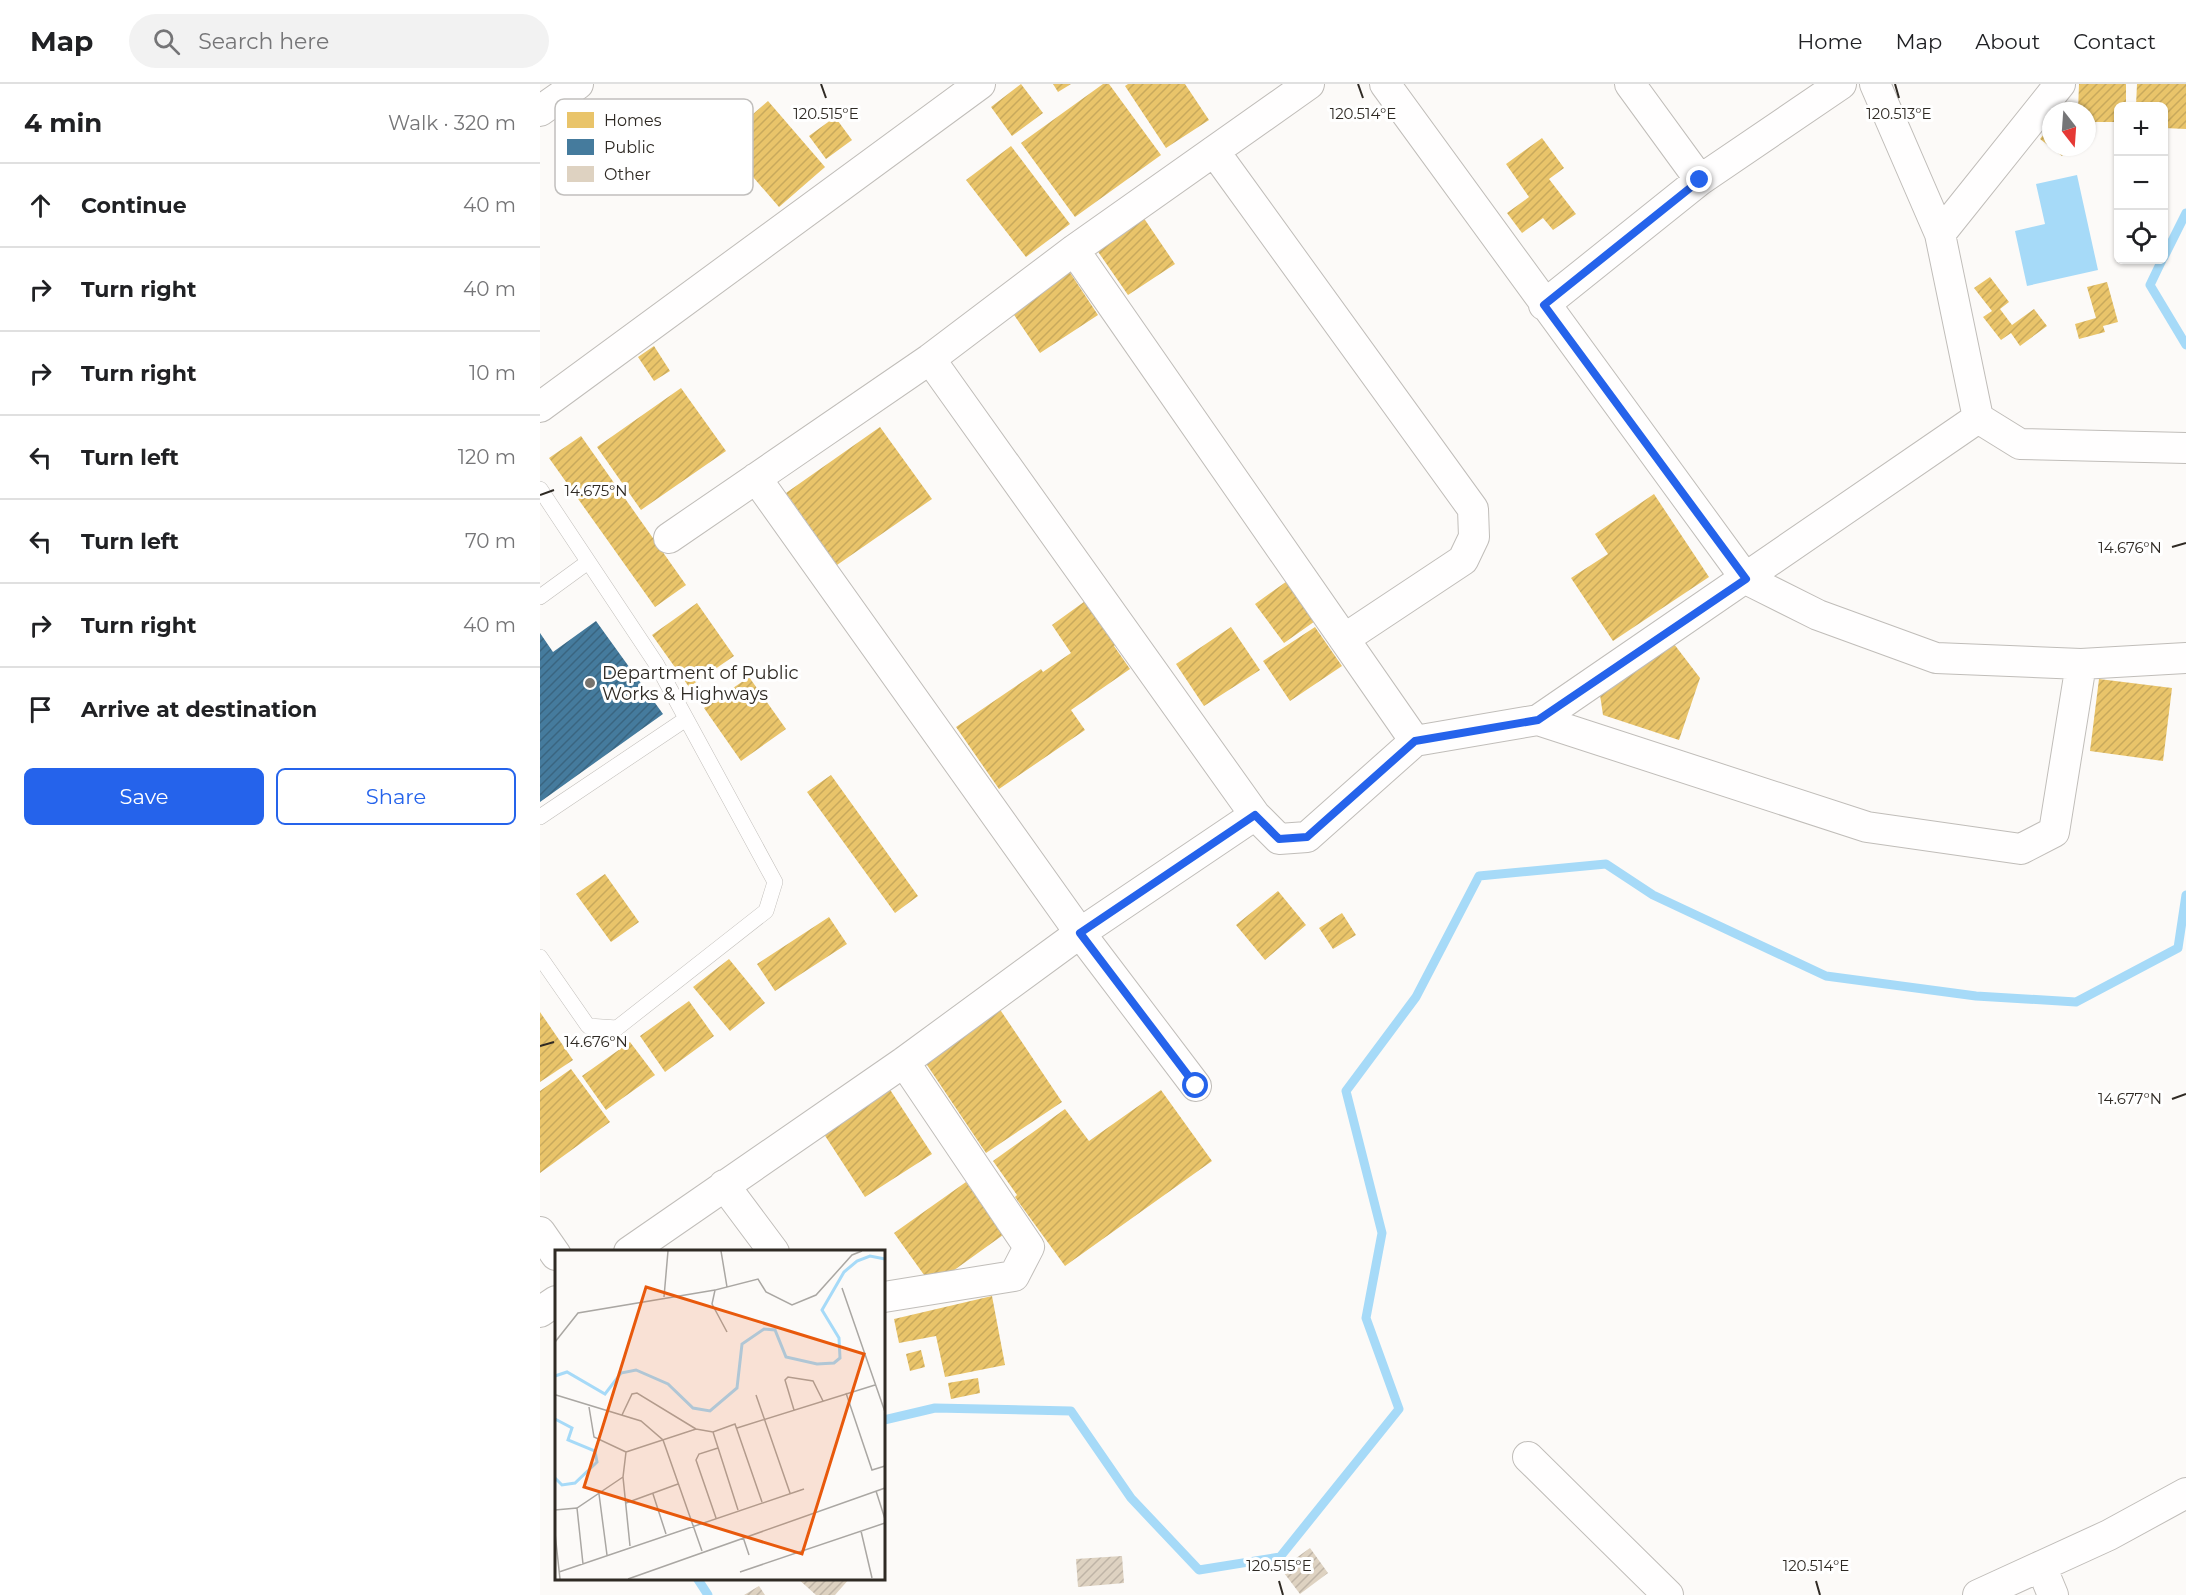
<!DOCTYPE html>
<meta charset="utf-8">
<style>
:root{--surface:#fff;--page:#f2f2f2;--text:#202124;--muted:#757577;--line:#e0e0e0;--accent:#2563eb}
body{margin:0;font-family:Montserrat,sans-serif;background:var(--page);color:var(--text)}
.controls{position:absolute;right:18px;top:18px;display:grid;overflow:hidden;border-radius:9px;box-shadow:0 2px 4px #0004}
.controls button{width:54px;height:54px;display:grid;place-items:center;padding:0;border:0;border-bottom:2px solid var(--line);background:var(--surface);color:var(--text);font:30px sans-serif}
.compass{position:absolute;left:1502px;top:18px;width:54px;height:54px;border-radius:50%;background:var(--surface);box-shadow:0 2px 4px #0004;rotate:163deg}
.stop{position:absolute;width:18px;height:18px;margin:-14px;border:4px solid #2563eb;border-radius:50%;background:#fff}
.stop.end{background:#2563eb;border-color:#fff;box-shadow:0 2px 6px #0008}
.list{margin:0;padding:0;list-style:none}
h2{display:flex;justify-content:space-between;align-items:center;height:78px;margin:0;padding:0 24px;font-size:26px}
h2 small{font-size:20px;font-weight:400;color:var(--muted)}
.list li{display:grid;grid-template-columns:39px 1fr auto;gap:18px;align-items:center;box-sizing:border-box;height:84px;padding:0 24px;border-top:2px solid var(--line)}
.list b{display:block;font-size:22px;white-space:nowrap}
.list em{font-size:20px;font-style:normal;color:var(--muted)}
.actions{display:flex;gap:12px;padding:18px 24px}
.actions a{flex:1;padding:14px 0;border:2px solid var(--accent);border-radius:9px;text-align:center;font-size:21px;color:var(--accent)}
.actions .main{background:var(--accent);color:#fff}
.icon{flex:none;width:33px;height:33px;fill:none;stroke:currentColor;stroke-width:2;stroke-linecap:round;stroke-linejoin:round}
.map{position:relative;flex:none;width:1646px;height:1511px;overflow:hidden}
header{display:flex;align-items:center;gap:36px;box-sizing:border-box;height:84px;padding:0 30px;background:var(--surface);border-bottom:2px solid var(--line)}
header strong{font-size:28px}
nav{display:flex;gap:33px;margin-inline-start:auto;font-size:21px}
.search{width:420px;height:54px;background:var(--page);display:flex;align-items:center;gap:15px;box-sizing:border-box;padding:0 21px;border-radius:33px;color:var(--muted);font-size:22px}
main{display:flex}
aside{flex:1;background:var(--surface)}
.map>svg:first-child{display:block}
.water{fill:#a6daf8}
.homes{fill:url(#homes-hatch)}
.public{fill:url(#public-hatch)}
.lines{fill:none;stroke-linecap:round;stroke-linejoin:round}
.stream{stroke:#a6daf8;stroke-width:9}
.building{fill:url(#building-hatch)}
.lane-casing{stroke:#c0bdb9;stroke-width:16}
.street-casing{stroke:#c0bdb9;stroke-width:32}
.lane{stroke:#fffefe;stroke-width:15}
.street{stroke:#fffefe;stroke-width:30}
.route{stroke:#2563eb;stroke-width:8}
.ticks{fill:none;stroke:#2f2a24;stroke-width:2}
.poi-dot{fill:#77736e;stroke:#fff;stroke-width:2}
.labels{text-anchor:middle;dominant-baseline:central;stroke-width:6;stroke-linejoin:round;paint-order:stroke}
.poi-label{font-size:18px;fill:#2f2a24;stroke:#fff;text-anchor:start}
.inset-river{fill:none;stroke:#a6daf8;stroke-width:3}
.inset-road{fill:none;stroke:#aaa7a3;stroke-width:1.5}
.view{fill:#e8590c;fill-opacity:0.15;stroke:#e8590c;stroke-width:3}
.inset-edge{fill:none;stroke:#2f2a24;stroke-width:3}
.key{fill:#fff;stroke:#c1bfbd;stroke-width:1.5}
.key-label{font-size:16px;fill:#2f2a24}
.ticks-label{font-size:15px;text-anchor:middle;fill:#2f2a24;stroke:#fff;stroke-width:6;stroke-linejoin:round;paint-order:stroke}
</style>
<header>
<strong>Map</strong>
<div class="search"><svg class="icon" aria-label="search" viewBox="0 0 24 24"><circle cx="10" cy="10" r="6"/><path d="M15 15l6 6"/></svg>Search here</div>
<nav><a>Home</a><a>Map</a><a>About</a><a>Contact</a></nav>
</header>
<main>
<aside>
<h2>4 min<small>Walk · 320 m</small></h2>
<ul class="list">
<li><svg class="icon" aria-label="ahead" viewBox="0 0 24 24"><path d="M12 20V5M6 11l6-6 6 6"/></svg><div><b>Continue</b></div><em>40 m</em></li>
<li><svg class="icon" aria-label="right" viewBox="0 0 24 24"><path d="M7 20v-9h11M14 6l5 5-5 5"/></svg><div><b>Turn right</b></div><em>40 m</em></li>
<li><svg class="icon" aria-label="right" viewBox="0 0 24 24"><path d="M7 20v-9h11M14 6l5 5-5 5"/></svg><div><b>Turn right</b></div><em>10 m</em></li>
<li><svg class="icon" aria-label="left" viewBox="0 0 24 24"><path d="M17 20v-9H6M10 6l-5 5 5 5"/></svg><div><b>Turn left</b></div><em>120 m</em></li>
<li><svg class="icon" aria-label="left" viewBox="0 0 24 24"><path d="M17 20v-9H6M10 6l-5 5 5 5"/></svg><div><b>Turn left</b></div><em>70 m</em></li>
<li><svg class="icon" aria-label="right" viewBox="0 0 24 24"><path d="M7 20v-9h11M14 6l5 5-5 5"/></svg><div><b>Turn right</b></div><em>40 m</em></li>
<li><svg class="icon" aria-label="arrive" viewBox="0 0 24 24"><path d="M6 21V4h12l-3 4 3 4H6"/></svg><div><b>Arrive at destination</b></div></li>
</ul>
<div class="actions"><a class="main">Save</a><a>Share</a></div>
</aside>
<div class="map">
<svg width="1646" height="1511" viewBox="0 0 1646 1511">
<defs>
<pattern id="homes-hatch" width="6" height="6" patternUnits="userSpaceOnUse" patternTransform="scale(1.5)"><rect width="6" height="6" fill="#e9c46a"/><path d="M-1 1l2-2M0 6l6-6M5 7l2-2" fill="none" stroke="#c8a95c"/></pattern>
<pattern id="public-hatch" width="6" height="6" patternUnits="userSpaceOnUse" patternTransform="scale(1.5)"><rect width="6" height="6" fill="#457b9d"/><path d="M-1 1l2-2M0 6l6-6M5 7l2-2" fill="none" stroke="#3a6580"/></pattern>
<pattern id="building-hatch" width="6" height="6" patternUnits="userSpaceOnUse" patternTransform="scale(1.5)"><rect width="6" height="6" fill="#ded2c1"/><path d="M-1 1l2-2M0 6l6-6M5 7l2-2" fill="none" stroke="#bfb4a6"/></pattern>
</defs>
<rect width="100%" height="100%" fill="#fcfaf8"/>
<path class="water" d="M1537,91l21,95 -71,16 -12,-55 30,-7 -9,-40z"/>
<path class="homes" d="M481,0l22,29 -31,23 -21,-29z
M513,0h18l-13,8z
M563,0h6l52,71 -86,62 -54,-74z
M588,0h57l24,36 -43,28 -41,-62z
M1539,0h47v22h-8v16h-31v-11h-9z
M1597,0h49v45l-22,-1v-22h-28z
M228,17l57,66 -46,40 -57,-66z
M295,33l17,23 -26,19 -17,-23z
M1511,41v22h19l-8,9 -22,-17z
M1002,54l22,30 -15,11 27,35 -23,16 -10,-12 -21,15 -15,-20 22,-16 -23,-33z
M471,62l59,78 -44,33 -60,-77z
M599,127l36,53 -47,31 -36,-52z
M529,187l29,44 -58,38 -30,-44z
M1450,193l19,25 -9,7 12,16 22,-16 13,17 -27,20 -9,-13 -10,7 -18,-23 9,-6 -18,-23z
M1567,198l11,40 -15,4 2,6 -26,7 -4,-15 21,-6 -9,-31z
M114,262l16,25 -16,10 -16,-24z
M141,304l45,63 -85,59 -44,-63z
M340,343l52,72 -95,66 -51,-72z
M41,352l105,149 -31,22 -106,-149z
M1114,410l55,83 -96,64 -42,-63 37,-24 -13,-20z
M750,495l28,40 -34,24 -29,-39z
M548,515l30,44 -4,3 16,23 -59,41 14,20 -86,59 -43,-62 85,-58 2,3 28,-19 -19,-28z
M157,519l37,53 -45,31 -37,-52z
M691,543l29,43 -56,36 -28,-42z
M775,543l27,39 -52,35 -27,-40z
M1134,560l26,34 -21,62 -76,-25 -4,-27z
M209,593l37,52 -45,32 -37,-53z
M1559,595l73,9 -9,73 -73,-10z
M291,691l87,121 -23,17 -88,-121z
M65,790l34,48 -28,20 -35,-48z
M738,807l28,34 -41,35 -29,-35z
M802,829l14,22 -23,14 -14,-21z
M289,833l18,27 -72,47 -18,-27z
M189,875l36,44 -35,28 -37,-44z
M149,917l25,35 -49,36 -25,-36z
M459,924l63,94 -76,51 -63,-94z
M0,928l33,48 -33,22z
M90,958l25,33 -49,35 -24,-34z
M31,985l39,53 -70,51v-82z
M347,1001l45,69 -67,43 -45,-69z
M621,1006l51,71 -147,105 -50,-69 2,-2 -24,-34 72,-52 24,32z
M426,1098l37,53 -71,51 -38,-53z
M452,1212l13,69 -60,12 -9,-41 -37,7 -5,-24z
M381,1266l4,17 -15,4 -4,-17z
M438,1294l2,15 -29,6 -3,-16z"/>
<path class="public" d="M56,537l67,93 -123,88v-169l13,19z"/>
<g class="lines">
<path class="stream" d="M1624,173l22,-44
M1622,176l-12,25 36,60
M344,1336l51,-12 136,3 60,87 68,72 81,-13 119,-148 -33,-91 16,-85 -36,-142 70,-94 63,-121 127,-12 47,31 173,81 150,20 100,6 102,-54 8,-53
M157,1494l11,17"/>
</g>
<path class="building" d="M770,1464l18,25 -28,21 -19,-25z
M582,1472l2,27 -46,4 -2,-28z
M257,1494h53l-15,17h-19z
M219,1502l6,9h-21z"/>
<g class="lines">
<defs>
<path id="lane" d="M0,405l117,176 118,217 -9,29 -149,117 -29,-2 -48,-69
M0,513l48,-35
M0,733l146,-98"/>
<path id="street" d="M845,0l361,495 72,36 118,43 145,6 105,-6
M1090,0l70,96
M1335,0l65,150 38,184 42,26 166,4
M0,27l38,-27
M674,67l259,358 1,28 -11,23 -119,79
M1400,150l120,-150
M534,166l341,491
M1004,221l156,-125 141,-96
M390,275l325,456 24,24 28,-2 108,-96 123,-21 440,-302
M0,323l440,-323
M216,394l324,455 116,153
M129,454l261,-179 144,-109 235,-166
M998,636l329,107 154,22 33,-17 27,-168
M184,1101l50,67
M0,1148l16,23
M89,1168l275,-190 176,-129 175,-118
M344,1213l130,-21 15,-29 -125,-185
M0,1228l16,-11
M988,1373l140,138
M1501,1482l12,29
M1438,1511l131,-60 77,-42"/>
</defs>
<use href="#lane" class="lane-casing"/>
<use href="#street" class="street-casing"/>
<use href="#lane" class="lane"/>
<use href="#street" class="street"/>
</g>
<g class="lines">
<path class="route" d="M656,1002l-116,-153 175,-118 24,24 28,-2 108,-96 123,-21 208,-141 -202,-274 156,-125"/>
</g>
<path class="ticks" d="M281,0l5,14M818,0l5,14M1355,0l4,14M0,411l14,-5M1632,463l14,-4M0,962l14,-4M1632,1015l14,-5M739,1497l4,14M1276,1497l4,14"/>
<circle class="poi-dot" cx="50" cy="599" r="6"/>
<g class="labels">
<g class="poi-label">
<text x="62" y="589">Department of Public<tspan x="62" dy="21">Works &amp; Highways</tspan></text>
</g>
</g>
<g transform="translate(15 1166)">
<rect width="330" height="330" fill="#fcfaf8"/>
<path class="inset-river" d="M0,126l12,-4 38,22 16,-21 15,-3 32,14 25,24 17,3 27,-23 5,-44 22,-15 11,1 11,27 31,7 17,-1 6,-5 -1,-20 -17,-28 22,-38 13,-11 13,-5 15,3M0,169l17,9 -4,12 27,11 2,11 -22,21 -13,2 -7,-7"/>
<path class="inset-road" d="M166,1l6,36M287,38l43,124M109,47l4,-46M172,82l-15,-28 3,-14 43,-11 8,13 26,13 24,-10 36,-40 10,-4M0,92l23,-29 137,-23M291,143l26,77 13,-4M1,145l85,26 22,19 39,111M201,145l34,98M34,157l5,30 32,15M239,160l-9,-30 3,-3 25,4 10,20M67,165l10,-21 5,-1 59,36M182,178l138,-43M158,182l25,78M71,202l70,-23 17,3 22,-8 27,78M71,202l-3,25 7,69M321,241l9,28M44,244l8,61M98,244l13,40M71,253l52,-19M22,258l6,56M0,260l22,-2 46,-31M161,268l-20,-58 3,-6 19,-6M306,281l11,47M0,283l5,46M188,287l6,18M4,322l245,-83M185,322l145,-49M73,329l257,-91"/>
<path class="view" d="M91,37l218,67 -62,200 -218,-67z"/>
<rect width="330" height="330" class="inset-edge"/>
</g>
<rect x="15" y="15" width="198" height="96" rx="9" class="key"/>
<rect x="27" y="28" width="27" height="16" fill="#e9c46a"/>
<rect x="27" y="55" width="27" height="16" fill="#457b9d"/>
<rect x="27" y="82" width="27" height="16" fill="#ded2c1"/>
<g class="key-label">
<text x="64" y="42">Homes</text>
<text x="64" y="69">Public</text>
<text x="64" y="96">Other</text>
</g>
<g class="ticks-label">
<text x="286" y="35">120.515°E</text>
<text x="823" y="35">120.514°E</text>
<text x="1359" y="35">120.513°E</text>
<text x="56" y="412">14.675°N</text>
<text x="1590" y="469">14.676°N</text>
<text x="56" y="963">14.676°N</text>
<text x="1590" y="1020">14.677°N</text>
<text x="739" y="1487">120.515°E</text>
<text x="1276" y="1487">120.514°E</text>
</g>
</svg>
<div class="controls">
<button>+</button>
<button>−</button>
<button><svg class="icon" aria-label="locate" viewBox="0 0 24 24"><circle cx="12" cy="12" r="6"/><path d="M12 2v4M12 18v4M2 12h4M18 12h4"/></svg></button>
</div>
<svg class="compass" viewBox="-18 -18 36 36"><path d="M0-13l5 13h-10z" fill="#e53935"/><path d="M0 13l5-13h-10z" fill="#757577"/></svg>
<div class="stop" style="left:656px;top:1002px"></div>
<div class="stop end" style="left:1160px;top:96px"></div>
</div>
</main>
